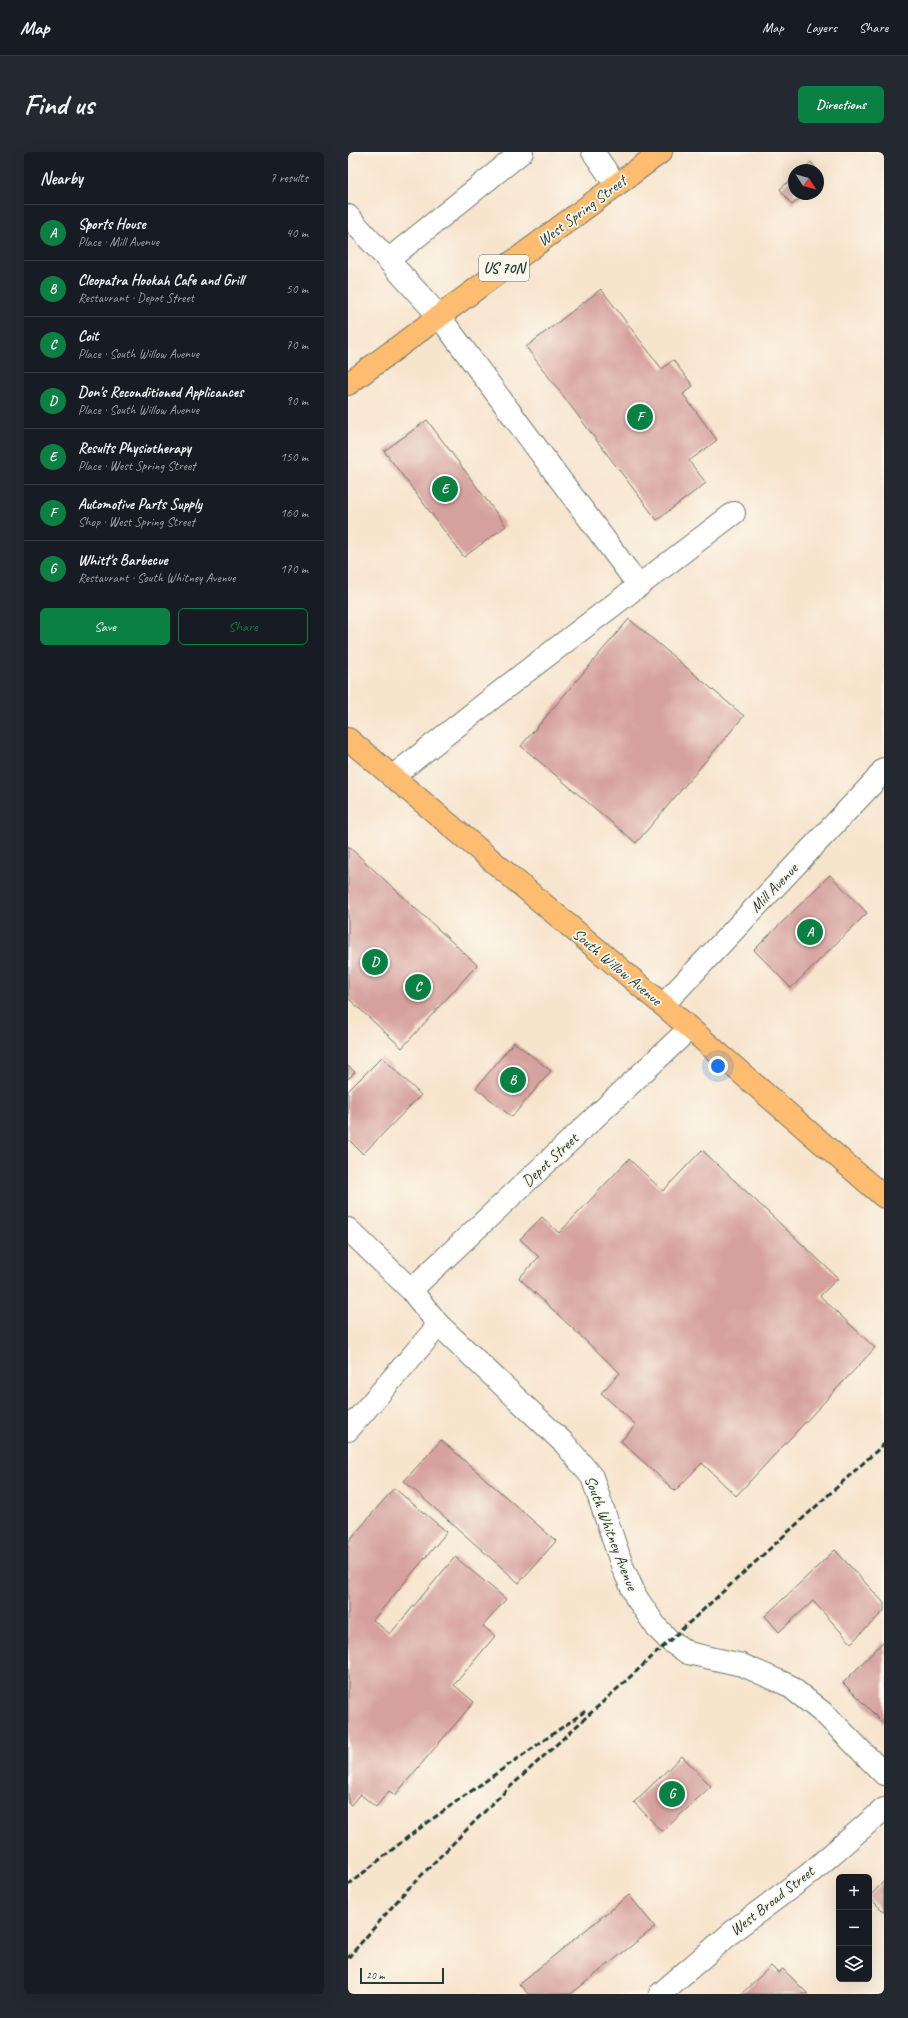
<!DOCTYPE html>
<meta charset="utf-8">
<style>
:root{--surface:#171b24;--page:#242831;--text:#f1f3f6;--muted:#9ea1a6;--line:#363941;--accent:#0b8043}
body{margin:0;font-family:Caveat,sans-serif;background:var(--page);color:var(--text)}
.controls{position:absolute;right:12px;bottom:12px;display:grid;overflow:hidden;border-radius:6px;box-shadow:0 4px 16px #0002}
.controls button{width:36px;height:36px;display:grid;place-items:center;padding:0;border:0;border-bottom:1px solid var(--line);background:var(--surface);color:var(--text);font:20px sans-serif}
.compass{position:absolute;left:440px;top:12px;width:36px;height:36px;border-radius:50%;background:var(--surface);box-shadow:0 4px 16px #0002;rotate:126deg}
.scale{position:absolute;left:12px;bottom:10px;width:84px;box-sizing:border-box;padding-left:4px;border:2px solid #1f3d34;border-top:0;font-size:11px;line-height:14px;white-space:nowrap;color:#1f3d34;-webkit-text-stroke:3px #fbf7ec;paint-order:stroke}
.you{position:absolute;left:370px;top:914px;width:14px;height:14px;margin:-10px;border:3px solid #fff;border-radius:50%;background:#1a73e8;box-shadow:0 0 0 6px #1a73e833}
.badge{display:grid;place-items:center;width:26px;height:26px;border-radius:50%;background:var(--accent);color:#fff;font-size:13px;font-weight:700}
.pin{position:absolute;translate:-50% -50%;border:2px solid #fff;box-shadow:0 1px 4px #0006}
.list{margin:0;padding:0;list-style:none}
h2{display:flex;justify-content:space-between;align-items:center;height:52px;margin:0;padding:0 16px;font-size:17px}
h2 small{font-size:13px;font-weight:400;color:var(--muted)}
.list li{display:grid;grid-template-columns:26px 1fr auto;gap:12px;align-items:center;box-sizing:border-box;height:56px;padding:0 16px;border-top:1px solid var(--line)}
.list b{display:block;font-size:15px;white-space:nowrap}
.list p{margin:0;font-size:13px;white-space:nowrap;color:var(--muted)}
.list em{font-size:13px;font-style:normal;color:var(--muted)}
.actions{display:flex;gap:8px;padding:12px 16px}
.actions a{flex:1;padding:9px 0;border:1px solid var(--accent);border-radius:6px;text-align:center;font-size:14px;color:var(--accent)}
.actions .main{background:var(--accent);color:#fff}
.icon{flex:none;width:22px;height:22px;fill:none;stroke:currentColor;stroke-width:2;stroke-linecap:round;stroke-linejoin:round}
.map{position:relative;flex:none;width:536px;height:1842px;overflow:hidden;border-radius:6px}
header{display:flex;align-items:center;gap:24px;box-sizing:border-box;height:56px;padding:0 20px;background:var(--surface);border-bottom:1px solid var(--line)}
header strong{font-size:19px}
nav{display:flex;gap:22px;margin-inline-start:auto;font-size:14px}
.intro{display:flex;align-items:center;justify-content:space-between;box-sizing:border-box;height:96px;padding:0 24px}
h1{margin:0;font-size:28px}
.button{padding:10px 18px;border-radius:6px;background:var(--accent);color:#fff;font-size:14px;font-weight:700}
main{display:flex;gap:24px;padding:0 24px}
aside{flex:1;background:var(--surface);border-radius:6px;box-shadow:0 4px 16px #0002}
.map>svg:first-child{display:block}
.building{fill:#d6a09c}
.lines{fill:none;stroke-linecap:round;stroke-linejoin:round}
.minor-casing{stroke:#6b776a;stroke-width:24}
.major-casing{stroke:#6b776a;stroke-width:24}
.minor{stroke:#fff;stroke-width:22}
.major{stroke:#febc70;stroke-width:22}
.rail{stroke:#1f3d34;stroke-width:3;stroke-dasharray:6 3;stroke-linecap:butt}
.labels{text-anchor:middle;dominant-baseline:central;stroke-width:3.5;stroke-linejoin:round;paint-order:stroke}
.shield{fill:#fbf7ec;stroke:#61756b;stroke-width:1}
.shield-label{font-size:15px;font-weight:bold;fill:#1f3d34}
.street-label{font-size:16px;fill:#1f3d34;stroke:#fbf7ec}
</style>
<header>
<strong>Map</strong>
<nav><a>Map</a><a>Layers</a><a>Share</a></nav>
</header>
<div class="intro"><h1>Find us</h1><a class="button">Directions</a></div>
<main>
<aside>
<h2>Nearby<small>7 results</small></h2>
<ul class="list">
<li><span class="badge">A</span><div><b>Sports House</b><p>Place · Mill Avenue</p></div><em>40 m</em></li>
<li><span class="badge">B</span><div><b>Cleopatra Hookah Cafe and Grill</b><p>Restaurant · Depot Street</p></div><em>50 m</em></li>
<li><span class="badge">C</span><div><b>Coit</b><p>Place · South Willow Avenue</p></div><em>70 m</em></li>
<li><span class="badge">D</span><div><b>Don's Reconditioned Applicances</b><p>Place · South Willow Avenue</p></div><em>90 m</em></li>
<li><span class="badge">E</span><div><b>Results Physiotherapy</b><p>Place · West Spring Street</p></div><em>150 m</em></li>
<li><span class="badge">F</span><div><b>Automotive Parts Supply</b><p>Shop · West Spring Street</p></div><em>160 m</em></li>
<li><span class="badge">G</span><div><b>Whitt's Barbecue</b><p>Restaurant · South Whitney Avenue</p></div><em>170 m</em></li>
</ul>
<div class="actions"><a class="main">Save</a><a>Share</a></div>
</aside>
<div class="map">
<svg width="536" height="1842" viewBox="0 0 536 1842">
<rect width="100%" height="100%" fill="#fbf7ec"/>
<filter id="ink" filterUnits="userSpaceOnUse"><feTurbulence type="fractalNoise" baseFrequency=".025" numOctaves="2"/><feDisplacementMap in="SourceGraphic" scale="8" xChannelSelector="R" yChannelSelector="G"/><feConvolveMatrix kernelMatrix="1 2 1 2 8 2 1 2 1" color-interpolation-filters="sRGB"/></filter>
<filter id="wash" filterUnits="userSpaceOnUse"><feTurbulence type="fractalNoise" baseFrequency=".012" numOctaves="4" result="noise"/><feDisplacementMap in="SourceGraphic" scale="16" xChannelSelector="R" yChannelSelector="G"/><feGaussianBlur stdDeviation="0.9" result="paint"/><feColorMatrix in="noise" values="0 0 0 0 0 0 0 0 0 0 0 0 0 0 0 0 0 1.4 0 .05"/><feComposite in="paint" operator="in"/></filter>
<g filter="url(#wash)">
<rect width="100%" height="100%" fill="#f7e4cd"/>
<g id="blocks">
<path class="building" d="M463,10l6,8h-15z
M446,25v17h11l-13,11 -12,-16z
M253,137l61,80 11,-9 20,26 -10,8 34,46 -28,21 17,22 -49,37 -131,-173z
M79,268l79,106 -42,31 -80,-106z
M281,467l115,97 -108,127 -115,-97z
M0,694l129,119 -75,83 -54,-50z
M482,723l37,38 -76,75 -37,-38z
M166,890l37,29 -39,46 -36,-29z
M34,905l39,38 -58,59 -15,-15v-48z
M0,914l7,6 -7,7z
M354,998l136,128 -18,18 55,52 -139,148 -34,-33 -27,28 -54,-50 15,-16 -35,-32 19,-20 -101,-95 20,-21 -19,-18 22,-22 17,16 70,-74 34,32z
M93,1288l115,101 -37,42 -115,-102z
M46,1336l53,44 -74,88 17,14 65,-77 51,42 -23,27 12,10 -41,49 20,17 -79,93 -6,-4 -13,16 -16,-13 -9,11 -3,-2v-261z
M487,1398l49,53v8l-33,32 -38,-42 -34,31 -14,-16z
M536,1489v80l-1,2 -40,-40z
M334,1604l29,30 -49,46 -28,-30z
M536,1729v31l-15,-15z
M281,1743l26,32 -84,67h-43l-9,-10z
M423,1814l7,7 5,-4 25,25h-67z"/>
</g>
</g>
<g filter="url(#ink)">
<use href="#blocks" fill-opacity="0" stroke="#6b776a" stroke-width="1"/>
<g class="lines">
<defs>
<path id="minor" d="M245,0l23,33
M0,64l91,100 200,270
M40,108l134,-108
M44,625l131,-103 211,-161
M315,853l212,-224 9,-12
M0,1077l63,61 28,35 126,119 27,33 31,91 13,29 21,31 13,13 18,12 54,12 46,20 39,31 57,58
M63,1138l278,-261
M0,1278l91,-105
M312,1842l78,-67 71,-53 75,-65"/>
<path id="major" d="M0,232l313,-232
M0,587l315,266 221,192"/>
</defs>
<use href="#minor" class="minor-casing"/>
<use href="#major" class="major-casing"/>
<use href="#minor" class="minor"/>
<use href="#major" class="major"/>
<path class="rail" d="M0,1733l60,-48 49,-36 130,-91
M0,1806l56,-65 93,-94 387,-355"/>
</g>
</g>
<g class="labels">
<rect class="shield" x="131" y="103" width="50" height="26" rx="3"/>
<g class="shield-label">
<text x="156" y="116">US 70N</text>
</g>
<g class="street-label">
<text transform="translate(234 59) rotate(-37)">West Spring Street</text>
<text transform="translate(426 736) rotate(-46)">Mill Avenue</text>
<text transform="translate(269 815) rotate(40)">South Willow Avenue</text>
<text transform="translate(202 1008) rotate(-43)">Depot Street</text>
<text transform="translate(263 1381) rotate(69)">South Whitney Avenue</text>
<text transform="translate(424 1749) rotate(-38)">West Broad Street</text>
</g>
</g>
</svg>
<div class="controls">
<button>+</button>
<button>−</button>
<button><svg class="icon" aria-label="layers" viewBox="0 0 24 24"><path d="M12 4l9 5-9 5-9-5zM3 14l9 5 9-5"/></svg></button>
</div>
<svg class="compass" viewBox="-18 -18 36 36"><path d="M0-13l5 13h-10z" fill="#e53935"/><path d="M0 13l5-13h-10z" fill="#9ea1a6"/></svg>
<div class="scale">20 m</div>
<div class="you"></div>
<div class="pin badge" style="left:462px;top:780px">A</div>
<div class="pin badge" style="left:165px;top:928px">B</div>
<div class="pin badge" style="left:70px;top:835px">C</div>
<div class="pin badge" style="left:27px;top:810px">D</div>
<div class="pin badge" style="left:97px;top:337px">E</div>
<div class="pin badge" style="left:292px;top:265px">F</div>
<div class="pin badge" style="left:324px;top:1642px">G</div>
</div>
</main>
